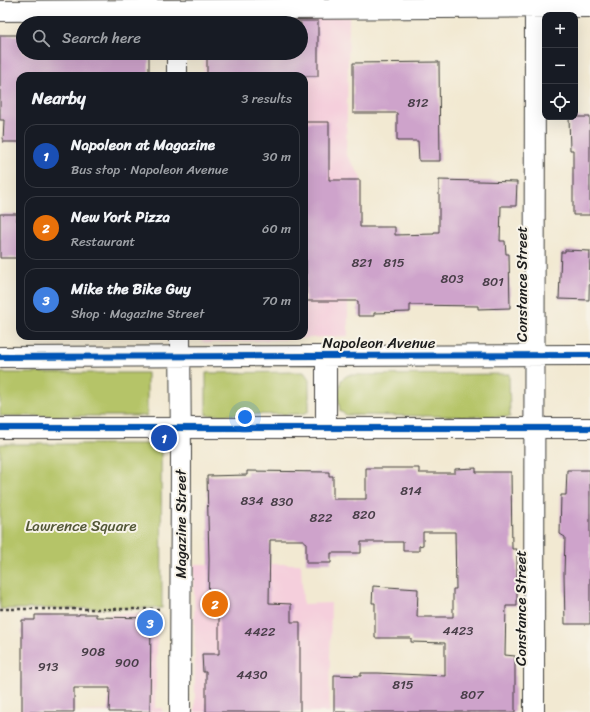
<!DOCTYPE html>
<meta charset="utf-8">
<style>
:root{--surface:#171b24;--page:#20242c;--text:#f1f3f6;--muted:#9ea1a6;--line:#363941;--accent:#8c9099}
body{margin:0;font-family:Sriracha,sans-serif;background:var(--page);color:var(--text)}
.controls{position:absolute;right:12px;top:12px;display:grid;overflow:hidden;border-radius:8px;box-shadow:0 4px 16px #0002}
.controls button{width:36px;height:36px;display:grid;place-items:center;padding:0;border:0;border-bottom:1px solid var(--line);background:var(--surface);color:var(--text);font:20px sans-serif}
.you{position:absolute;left:245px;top:417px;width:14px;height:14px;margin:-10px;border:3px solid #fff;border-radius:50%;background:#1a73e8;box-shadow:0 0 0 6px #1a73e833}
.badge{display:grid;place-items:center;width:26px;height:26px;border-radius:50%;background:var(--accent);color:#fff;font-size:13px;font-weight:700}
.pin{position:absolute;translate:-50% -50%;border:2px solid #fff;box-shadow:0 1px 4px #0006}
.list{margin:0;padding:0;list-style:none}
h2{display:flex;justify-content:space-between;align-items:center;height:52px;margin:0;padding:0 16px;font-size:17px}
h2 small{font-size:13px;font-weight:400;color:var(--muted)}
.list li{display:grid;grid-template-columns:26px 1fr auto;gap:12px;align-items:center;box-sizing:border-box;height:64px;margin:0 8px 8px;padding:0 8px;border:1px solid var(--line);border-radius:12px}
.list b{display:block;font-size:15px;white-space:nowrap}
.list p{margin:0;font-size:13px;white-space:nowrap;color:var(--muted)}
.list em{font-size:13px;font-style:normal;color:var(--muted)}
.icon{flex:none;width:22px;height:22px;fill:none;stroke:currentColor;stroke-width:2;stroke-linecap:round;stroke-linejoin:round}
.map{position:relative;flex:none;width:590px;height:712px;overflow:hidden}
.search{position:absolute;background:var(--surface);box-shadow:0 4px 16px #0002;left:16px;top:16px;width:292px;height:44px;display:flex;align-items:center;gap:10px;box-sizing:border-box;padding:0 14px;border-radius:22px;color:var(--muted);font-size:15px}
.panel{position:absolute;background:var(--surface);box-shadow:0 4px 16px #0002;left:16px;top:72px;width:292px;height:268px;border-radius:12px}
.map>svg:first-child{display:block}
.built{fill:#f5cfdc}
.green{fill:#b5c467;stroke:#687042}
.building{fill:#cea3cb}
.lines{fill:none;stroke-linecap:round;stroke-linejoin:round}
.minor-casing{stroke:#3c3b37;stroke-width:22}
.path{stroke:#3c3b37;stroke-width:2.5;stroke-dasharray:3 3;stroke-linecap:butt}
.minor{stroke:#fff;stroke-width:20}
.cycleway-casing{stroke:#f7f3e8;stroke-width:8}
.cycleway{stroke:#0057b8;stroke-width:6}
.labels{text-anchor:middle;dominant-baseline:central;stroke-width:4;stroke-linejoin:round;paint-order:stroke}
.number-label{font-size:13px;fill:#483e48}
.street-label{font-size:15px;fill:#1c1c1c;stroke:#f7f3e8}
.park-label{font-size:15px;fill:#525736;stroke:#f7f3e8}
</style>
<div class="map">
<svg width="590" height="712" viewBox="0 0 590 712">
<rect width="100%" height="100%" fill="#f7f3e8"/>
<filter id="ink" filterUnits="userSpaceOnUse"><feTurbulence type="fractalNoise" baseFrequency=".025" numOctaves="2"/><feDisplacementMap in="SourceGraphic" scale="8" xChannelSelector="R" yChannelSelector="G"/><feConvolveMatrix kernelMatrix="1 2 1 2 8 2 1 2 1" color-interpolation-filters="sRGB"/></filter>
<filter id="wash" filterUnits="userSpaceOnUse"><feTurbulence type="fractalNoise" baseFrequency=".012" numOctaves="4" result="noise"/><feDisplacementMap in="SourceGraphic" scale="16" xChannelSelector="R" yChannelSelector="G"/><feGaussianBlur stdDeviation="0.9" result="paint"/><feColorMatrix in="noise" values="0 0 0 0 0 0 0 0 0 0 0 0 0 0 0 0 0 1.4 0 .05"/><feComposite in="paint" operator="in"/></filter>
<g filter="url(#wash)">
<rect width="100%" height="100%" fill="#f2e9d2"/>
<path class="built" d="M208,17h141l-3,137 15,23v35h-13v124l-142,7 -9,-5 -1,-2h108v-260h-101l1,-23h97v-30h-96v-3z
M194,564h107l2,40 28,-1 -2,109h-134z
M158,613l-3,95h8v4h-88l33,-1 1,-97z"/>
<path class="green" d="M304,372l5,7v32l-6,3 -97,1v-42z
M0,373h147v43h-147z
M509,374l1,43 -164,-2 -6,-4 -2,-16 3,-15 7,-5z
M0,444h161l1,164 -162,1z"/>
<g id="blocks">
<path class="building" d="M207,21h111v55h-111v-23h94v-30h-94z
M0,35h23v18h126v23h-129v66h-17l1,-22h-4z
M439,62l1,99h-21l-1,-20h-21v-28h-44v-50z
M569,117h21v98h-17v-65h-3z
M304,122h25v58h31v47h35v8l39,-1v-2h5v-52l78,2 -1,24h-15l-1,35h5l1,13h3l1,54 -32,1v-3l-68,-1v7l-36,1v3h-16v-15h-52v-41h-2z
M0,214h17v7h3v37h-20z
M565,250l25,1 -1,49 -30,-1 2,-47h4z
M366,468h53v5h36v-4l21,-1v4h35l1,77h5v57h-11l-1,49 10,1v56h-181v-37l27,1v-3h17l67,3v-33l-34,-1v-4h-36v-35h-3l1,-17 45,3 -1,28h36v-28h3l-1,-57h-32v13l-4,1v5h-16v-9h-42v11h-30v10h-25v-21h-2v-2h-34l-1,63 22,1v18h9v90h-94v-40h-3l-1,-18h17v-40l-11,-1 1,-53 -2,-84 40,-1v-4l82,1v4h4v23h33z
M567,470h23v154h-25l-1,-50 1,-37 -5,-3 1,-39h5z
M79,614h17v3l55,1 -1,94h-41l1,-24h-36v24h-52v-92h13v-5h44z"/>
</g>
</g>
<g filter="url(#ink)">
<use href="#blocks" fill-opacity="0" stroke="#3c3b37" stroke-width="1"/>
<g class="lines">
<defs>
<path id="minor" d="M0,11l590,-4
M177,53v23
M0,357l590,-2
M0,428h590
M326,428v-72
M180,712l1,-259 -1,-117
M534,712l1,-712"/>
</defs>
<use href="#minor" class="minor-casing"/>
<path class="path" d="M0,609h159"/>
<use href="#minor" class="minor"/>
<defs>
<path id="cycleway" d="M0,357l590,-2
M0,428h590"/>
</defs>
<use href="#cycleway" class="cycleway-casing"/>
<use href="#cycleway" class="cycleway"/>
</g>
</g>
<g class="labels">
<g class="number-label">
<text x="418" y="102">812</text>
<text x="362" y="262">821</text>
<text x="394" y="262">815</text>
<text x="452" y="278">803</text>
<text x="493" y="281">801</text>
<text x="411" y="490">814</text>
<text x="252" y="500">834</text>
<text x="282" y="501">830</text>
<text x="364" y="514">820</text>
<text x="321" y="517">822</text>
<text x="458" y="630">4423</text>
<text x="260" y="631">4422</text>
<text x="93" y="651">908</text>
<text x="127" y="662">900</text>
<text x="48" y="666">913</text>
<text x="252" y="674">4430</text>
<text x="403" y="684">815</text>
<text x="472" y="694">807</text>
</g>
<g class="street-label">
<text transform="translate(522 284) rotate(-90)">Constance Street</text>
<text x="379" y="343">Napoleon Avenue</text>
<text transform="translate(181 524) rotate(-90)">Magazine Street</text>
<text transform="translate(521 608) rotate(-90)">Constance Street</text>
</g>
<g class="park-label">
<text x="81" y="526">Lawrence Square</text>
</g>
</g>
</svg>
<div class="controls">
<button>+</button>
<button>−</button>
<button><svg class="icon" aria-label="locate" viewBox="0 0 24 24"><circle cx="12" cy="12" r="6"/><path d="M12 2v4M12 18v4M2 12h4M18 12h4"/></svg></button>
</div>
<div class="you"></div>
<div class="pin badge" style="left:164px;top:438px;background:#1a4fb4">1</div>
<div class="pin badge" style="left:215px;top:604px;background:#e8710a">2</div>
<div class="pin badge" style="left:150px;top:623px;background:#3f7fe0">3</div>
<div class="search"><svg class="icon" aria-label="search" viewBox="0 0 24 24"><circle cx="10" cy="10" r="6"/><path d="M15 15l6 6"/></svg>Search here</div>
<section class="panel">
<h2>Nearby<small>3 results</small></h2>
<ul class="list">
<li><span class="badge" style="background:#1a4fb4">1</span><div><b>Napoleon at Magazine</b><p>Bus stop · Napoleon Avenue</p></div><em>30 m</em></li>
<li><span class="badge" style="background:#e8710a">2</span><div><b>New York Pizza</b><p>Restaurant</p></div><em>60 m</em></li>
<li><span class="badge" style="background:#3f7fe0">3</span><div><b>Mike the Bike Guy</b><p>Shop · Magazine Street</p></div><em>70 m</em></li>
</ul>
</section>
</div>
